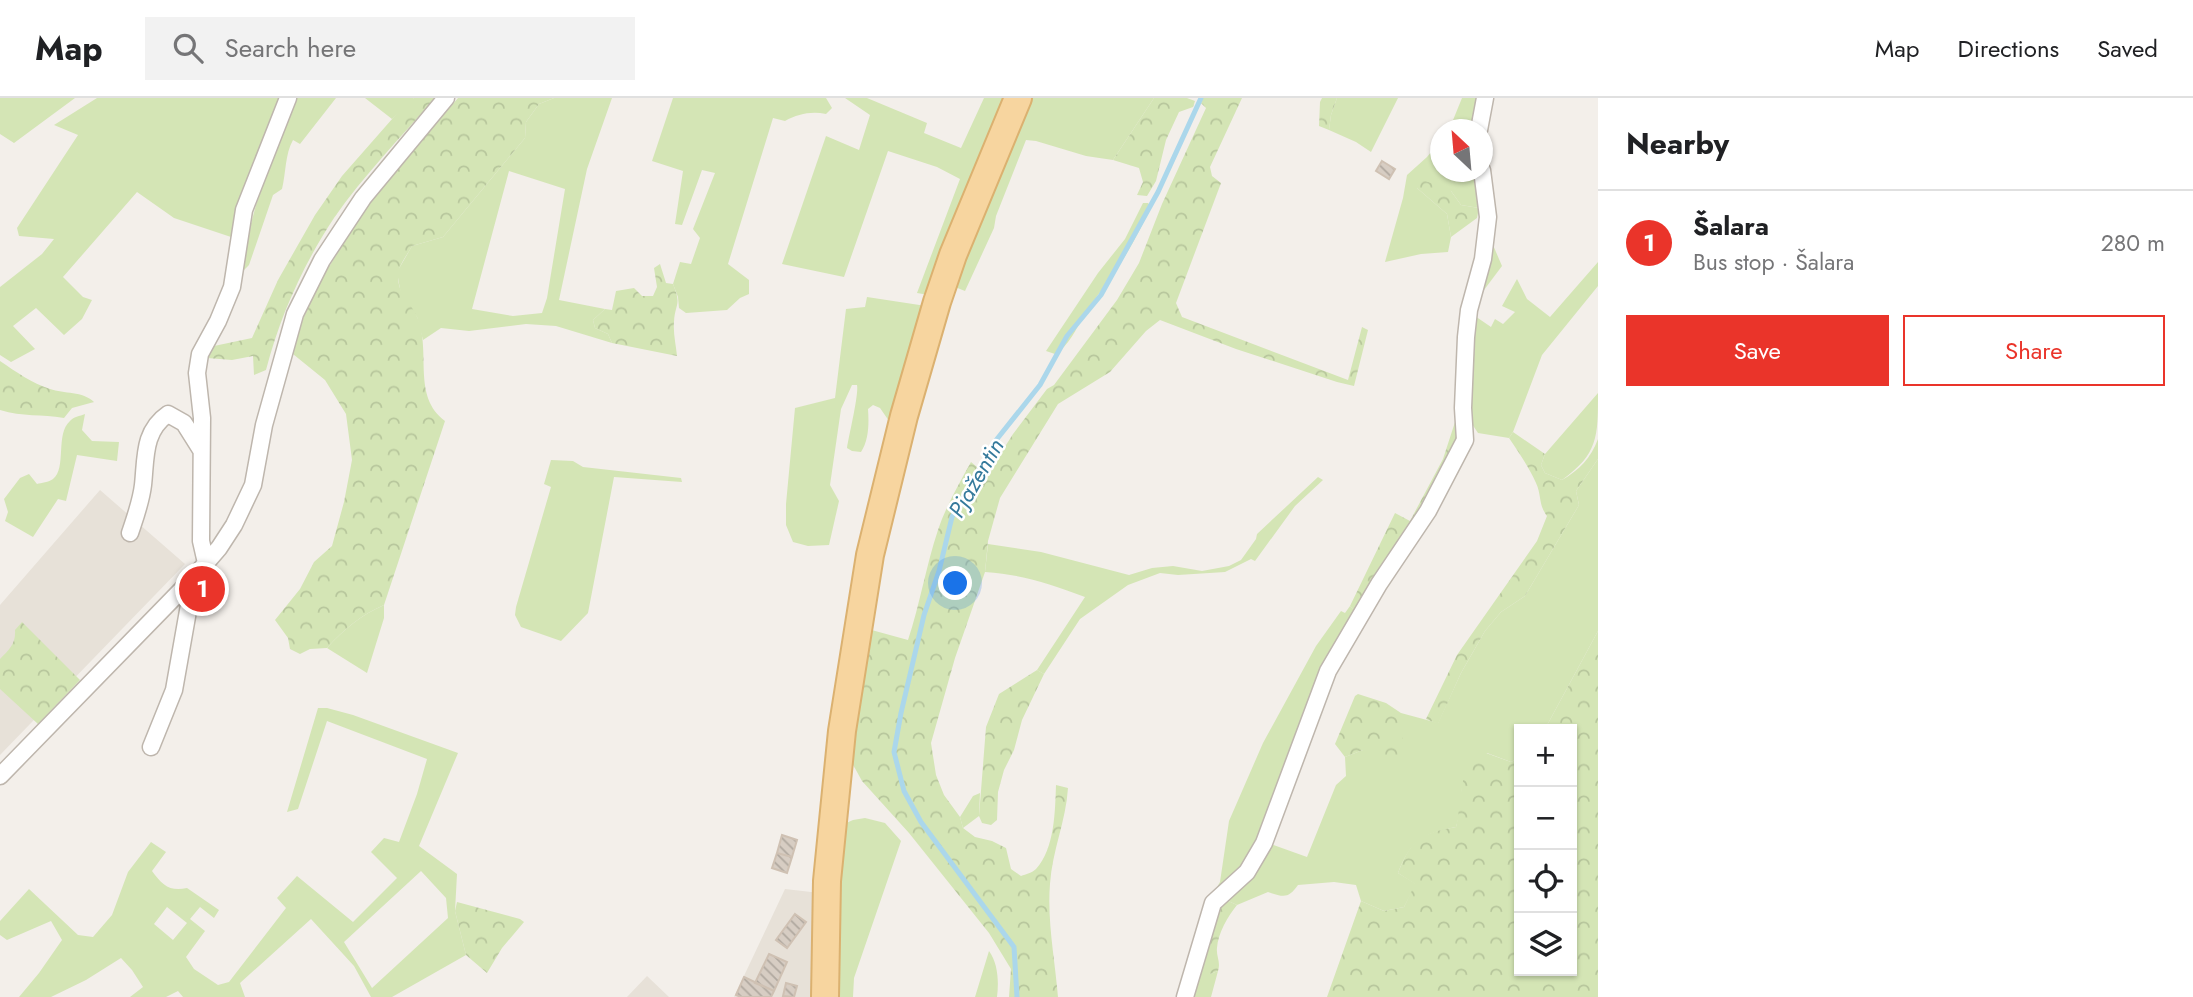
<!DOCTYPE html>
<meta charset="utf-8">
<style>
:root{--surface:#fff;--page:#f2f2f2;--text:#202124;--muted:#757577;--line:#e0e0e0;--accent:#ea342a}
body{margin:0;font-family:Jost,sans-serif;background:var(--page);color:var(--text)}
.controls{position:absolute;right:21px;bottom:21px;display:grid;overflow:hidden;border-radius:0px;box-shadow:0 2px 5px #0004}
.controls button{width:63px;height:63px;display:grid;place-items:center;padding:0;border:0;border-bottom:2px solid var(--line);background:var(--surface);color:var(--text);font:35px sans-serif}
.compass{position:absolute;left:1430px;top:21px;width:63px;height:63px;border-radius:50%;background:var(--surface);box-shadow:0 2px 5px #0004;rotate:334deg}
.you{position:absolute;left:956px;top:486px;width:24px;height:24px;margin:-18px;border:5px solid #fff;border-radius:50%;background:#1a73e8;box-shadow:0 0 0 10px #1a73e833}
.badge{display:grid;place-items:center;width:46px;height:46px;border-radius:50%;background:var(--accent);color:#fff;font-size:23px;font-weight:700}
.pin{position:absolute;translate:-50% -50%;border:4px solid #fff;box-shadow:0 2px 7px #0006}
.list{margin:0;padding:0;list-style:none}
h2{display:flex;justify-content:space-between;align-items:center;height:91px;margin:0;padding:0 28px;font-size:30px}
h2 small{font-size:23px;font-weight:400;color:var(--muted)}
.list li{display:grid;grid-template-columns:46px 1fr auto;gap:21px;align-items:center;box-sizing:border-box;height:105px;padding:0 28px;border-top:2px solid var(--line)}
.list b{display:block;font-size:26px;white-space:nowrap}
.list p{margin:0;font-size:23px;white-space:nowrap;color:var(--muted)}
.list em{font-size:23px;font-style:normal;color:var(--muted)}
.actions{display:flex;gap:14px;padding:21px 28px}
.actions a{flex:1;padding:16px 0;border:2px solid var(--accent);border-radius:0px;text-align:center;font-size:24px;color:var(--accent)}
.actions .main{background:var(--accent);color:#fff}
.icon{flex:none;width:38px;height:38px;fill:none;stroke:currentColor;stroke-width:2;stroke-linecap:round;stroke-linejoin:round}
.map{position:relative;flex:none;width:1598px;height:899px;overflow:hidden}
header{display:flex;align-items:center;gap:42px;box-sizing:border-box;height:98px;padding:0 35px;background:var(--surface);border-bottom:2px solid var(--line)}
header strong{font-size:33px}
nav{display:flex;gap:38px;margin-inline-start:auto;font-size:24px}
.search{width:490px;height:63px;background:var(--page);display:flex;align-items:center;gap:18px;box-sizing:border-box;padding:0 24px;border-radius:0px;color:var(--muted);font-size:26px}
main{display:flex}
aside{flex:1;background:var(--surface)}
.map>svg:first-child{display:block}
.residential{fill:#e7e1d8}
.grass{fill:#d4e5b5;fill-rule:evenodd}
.forest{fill:url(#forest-crowns)}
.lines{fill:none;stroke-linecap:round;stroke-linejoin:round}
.stream{stroke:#abd7eb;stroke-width:5}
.building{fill:url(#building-back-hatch);stroke:#cfc1b3;stroke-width:2}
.street-casing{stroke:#beb6ad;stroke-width:19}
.primary-casing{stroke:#dbb170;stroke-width:30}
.street{stroke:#fff;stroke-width:16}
.primary{stroke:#f7d59f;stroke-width:26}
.labels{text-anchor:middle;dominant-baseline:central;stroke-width:5;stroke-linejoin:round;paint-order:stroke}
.water-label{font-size:23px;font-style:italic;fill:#357a9c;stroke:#fff}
</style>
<header>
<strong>Map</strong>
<div class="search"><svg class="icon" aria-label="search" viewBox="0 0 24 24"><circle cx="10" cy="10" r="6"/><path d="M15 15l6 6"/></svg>Search here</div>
<nav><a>Map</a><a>Directions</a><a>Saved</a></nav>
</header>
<main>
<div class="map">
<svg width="1598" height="899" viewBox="0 0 1598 899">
<defs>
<pattern id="forest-crowns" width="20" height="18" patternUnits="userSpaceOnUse" patternTransform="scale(1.75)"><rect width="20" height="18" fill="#d4e5b5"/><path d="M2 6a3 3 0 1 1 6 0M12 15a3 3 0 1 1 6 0" fill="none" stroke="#b7c69c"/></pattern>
<pattern id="building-back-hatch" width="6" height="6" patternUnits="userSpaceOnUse" patternTransform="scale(1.75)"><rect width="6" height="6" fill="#d7cdc3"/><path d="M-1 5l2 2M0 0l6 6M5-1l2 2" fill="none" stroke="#b0a89f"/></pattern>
</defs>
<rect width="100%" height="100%" fill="#f3efea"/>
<path class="residential" d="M100,392l85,74 -185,191v-150z
M785,791l61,7v101h-112z
M647,878l22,21h-42z"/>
<path class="grass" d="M0,0h75l-61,45 -14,-9z
M97,0h186l-45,107 -7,32 -57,-19 -37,-26 -74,85 20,20 9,3 -10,19 -18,16 -28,-27 -23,18 22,23 -24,13 -11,-7v-68l42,-33 12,-15 -35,-3 -2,-8 61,-93 -24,-10z
M294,0h42l-36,46 -7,-4c-8,14 -7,33 -11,49l-9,6 -24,70 -7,7 2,-22 12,-45z
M365,0h49l-22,21z
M554,0h58l-25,71 -28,131 46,9 -12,11 2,8 13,6 4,9 -56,-17 -30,-2 -57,7 -28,-3 -18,12 -6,-23 -16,-22 -4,-23 15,-26 31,-9 82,-99 1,-16 13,-18zM509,73l56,18 -18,109 -5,15 -29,3 -41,-7z
M673,0h153l6,10 -6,6c-15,-3 -28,0 -41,7l-12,-3 -45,146 21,16v14l-9,4 -13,12 -41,3 -7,-5 -1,-11 -5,-13 7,-22 11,2 9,-26 -7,-9 22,-56 -13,-3 -20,55 -7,-1 8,-53 -31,-10z
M845,0h22l60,25 -3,10 37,15 23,-50h21l-76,197 -12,-2 43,-114 -23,-12 -49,-16 -44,126 -62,-13 44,-128 33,14 11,-35z
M1029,0h125l-41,62 -27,-4 -50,-15 -10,-1 -30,76 -2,12 -29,63 -10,-4 32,-87z
M1337,0h61l-27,54 -15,-10 -27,-12 2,-15z
M1462,0h17l-6,31 -24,1z
M1440,43v31h34l5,22v14l-18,-3 -10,-14 -20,-8 -14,5 30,26 4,23 -3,15 -27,2 -36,8 18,-64 4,-23 20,-18z
M1143,105h5l3,4c-10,21 -21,43 -35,63 -10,15 -22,29 -32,45 -8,14 -15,31 -29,39l-9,-3 52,-78 27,-34z
M1490,140l12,28 -18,24 -12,24 19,13 4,-8 8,5 12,-12 -13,-6 15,-27 10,20 23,18 48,-55v24l-56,69 -29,77 -4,6 -31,-5 -8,-12 1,-95 -2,-13 18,-54z
M867,199l59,9 -37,115 -9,-13 -7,-3 -5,4c1,14 1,31 -7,43l-9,-1 -5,-3c2,-13 12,-54 10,-63h-5l-11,24 -11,76 9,16 -10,44 -21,1 -15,-4 -7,-17v-21l9,-96 40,-10 11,-89 19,-2z
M1598,295c0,44 0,61 -36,87l-17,-7 -4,-8 4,-11z
M85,316l-3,16 10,11 27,1 -2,19 -40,-6 -11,46 -8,-2 -25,38 -28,-16 3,-9 -4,-13 16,-21 9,-4 8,10c4,-1 12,-2 16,-5 14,-11 2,-45 17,-58 3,-4 10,-5 15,-7z
M1598,361v172l-53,98h-26v29l-8,4 -24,-9 -25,35 -2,24 -4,15c-34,7 -45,13 -58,46l18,11 -12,23 -20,4 -23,-10 -5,-16 -22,-3 -36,3c-10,14 -14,12 -30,7l-31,13 -11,-5 42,-57 39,14 29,-72 10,-9 -1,-19 56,-22v-22l37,10 23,-50 24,-42 16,-19 24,-16 54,-91 -3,-14z
M551,362l22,1 10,6 98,11 1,4 -68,-5 -26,136 -27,28 -40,-14 -6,-12 1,-8 35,-120 -7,-3z
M1318,379l5,3 -28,26 -40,55 -4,-2 -26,13 -47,3 -18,-2 -32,12 -48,34 -36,55 -7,-4 48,-73c-37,-14 -61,-22 -100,-25l3,-28 53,8 88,23 23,-7 21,-2 29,5 27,-5 12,-6 15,-21 1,-5z
M384,507v13l-17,55 -40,-25c17,-19 34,-33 57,-43z
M1350,508l8,7 -106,246 -43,42 11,-19 9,-61 34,-78 53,-97 25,-35 4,2z
M318,610h9l26,7 105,38 -39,93 38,28 -2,37 11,44 -74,42h-21l-17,-31 -43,-47 -71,64 5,14h-62l-5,-6 -12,6h-36l13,-10 -11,-17 -11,-12 -35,22 -35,17h-32l20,-24 23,-33 -11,-19 -44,19 -7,-5v-14l29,-32 49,46 15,2 19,-22 16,-43 23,-30 15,10 -14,19c10,14 18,21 35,17l32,22 -5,8 -14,-11 -10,12 15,12 -19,26 8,12 24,16 11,-3 57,-74 -9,-10 20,-22 56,46 44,-44 -26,-26 13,-14 15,4 18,-48 10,-35 -100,-38 -29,88 -11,3zM421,773l25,27 2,20 -76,70 -28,-46zM167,809l20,16 -14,17 -19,-16z
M980,695l-1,23 -16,12 -3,-11 13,-21z
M865,720l20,5 16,18 -47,137 -1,19h-17l3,-127 5,-46 9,-4z
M989,853c9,12 10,31 8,46h-22z
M1202,854l8,22 8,-3 -7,26h-23z"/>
<path class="forest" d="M414,0h21c-34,39 -71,77 -101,120 -31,47 -54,98 -68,152l-12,5 -1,-19 -21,4 -25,-2 7,-12 38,-8 26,-58 37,-65 27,-39 65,-74z
M458,0h96l-15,6 -13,18 -1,16 -82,99 -31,9c-4,8 -14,20 -14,29 0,22 13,26 20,44 13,35 -6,77 27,102l-61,184c-23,10 -40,24 -57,43l-17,1 -10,5 -10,-5 -2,-11 -13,-18 25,-31 14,-27 18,-16 12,-44 8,-42 -6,-46 -21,-34 -37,-30 37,-77 46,-73z
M1154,0h33l8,3 -2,6 -14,5 -13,28 -10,41 -9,15 -10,-1 6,-13 -4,-14 -26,-8z
M1203,0h39l-32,69 2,9 9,7 -45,120 6,14 166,63 14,-53 6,3 -14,56 -17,-4 -101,-33 -76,-29 -14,11 -36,41 -52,32 -58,94 -12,43 -3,31 -30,86 -24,85 5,32 8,20 16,22 3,11 12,9 17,4 14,7 5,21 10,7c5,-2 11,-3 15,-7 19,-21 19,-58 20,-84l12,3c-2,33 -16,63 -18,96 -3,37 5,76 8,113h-49l2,-28 -22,-36 -80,-100 -47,-52 -11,-20 17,-132 40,11c12,-36 18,-74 30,-110 8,-24 21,-46 33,-68l6,5 -18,38h9l45,-71 34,-45 7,-4 63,-85 22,-37 23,-59 44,-96 -5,-5z
M1322,0h15l-6,17 -2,15 -10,-4 1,-24z
M1436,79l11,2 4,12 10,14 18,3 -2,10 -26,19 -4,-23 -30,-26 2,-9 12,4z
M660,166l6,19 7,1c9,22 2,19 1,38 -1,11 2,23 3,34l-65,-13 -4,-9 -13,-6 -2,-8 12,-11 7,1 4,-19 18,-3 8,8h11l4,-9 -3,-19z
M0,263c16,11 32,22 50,28 14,5 33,2 44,13l-22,6 -8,10c-23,-4 -41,-1 -64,-8z
M1456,321c12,41 -74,156 -98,194l-8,-7 45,-93 15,8 33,-62z
M1513,334l32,22 -4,11 4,8 17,7c17,-10 29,-22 36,-41v20l-22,32 3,14 -54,91 -24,16 -16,19 -24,42 -23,51 -12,-5 31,-64 80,-114 10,-25c-9,-12 -5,-20 -11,-33 -7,-16 -17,-30 -27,-45z
M22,524l58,58 -42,44 -38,-35v-30c9,-9 16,-15 15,-29z
M1598,533v366h-271l34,-96 23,10 20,-4 11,-23 -17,-11c14,-35 22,-39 58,-46 5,-18 3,-52 16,-65 3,-3 10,-6 14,-9l25,9 8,-4v213h53v-242h-27z
M1037,572l7,4 -22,46 -8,30 -10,20 -6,22 -1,28 -6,5 -9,-2 -3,-7 7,-89 13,-33z
M1358,596l28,9 15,10 3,40 -27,8 -14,-11 -18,7 -10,-13 20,-48z
M1226,802l11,5c-9,11 -19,28 -20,43 -1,8 4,14 1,23l-8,3 -7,-4 12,-62z
M457,804l63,17 4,3 -22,26 -15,25 -21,-18 -11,-44z"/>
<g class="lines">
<path class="stream" d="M1017,899l-3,-50 -93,-125 -17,-31 -10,-39 7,-39 23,-98 15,-44 13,-54 45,-78 43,-54 27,-49 34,-41 57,-103 43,-94"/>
</g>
<path class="building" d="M1382,63l13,8 -6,10 -13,-8z
M782,737l15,5 -5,17 -15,-4z
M777,755l15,4 -5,16 -15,-5z
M795,816l11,8 -19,26 -11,-8z
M769,856l18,8 -13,29 -19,-8z
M744,879l30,14 -3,6h-30l-5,-2z
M786,885l11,3 -3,11 -11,-1z"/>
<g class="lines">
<defs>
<path id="street" d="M1479,32l6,-32
M130,435c5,-15 11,-31 13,-48 3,-27 0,-54 25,-71l16,9 17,27
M206,465l-5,-22 1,-123 -5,-45 3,-19 18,-33 14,-34 12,-77 44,-112
M151,649l23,-57 20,-113
M0,678l194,-199 25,-29 15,-23 19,-40 11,-60 31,-111 27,-54 41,-62 83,-100
M1185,899l28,-94 34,-31 17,-29 64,-172 51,-87 49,-73 37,-71 -2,-32 3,-71 3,-27 14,-51 5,-42 -6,-47"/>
<path id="primary" d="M825,899l2,-116 15,-150 28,-176 34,-139 33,-114 16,-47 65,-157"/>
</defs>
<use href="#street" class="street-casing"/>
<use href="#primary" class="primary-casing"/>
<use href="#street" class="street"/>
<use href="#primary" class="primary"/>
</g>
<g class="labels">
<g class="water-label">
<text transform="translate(976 380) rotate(-60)">Pjažentin</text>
</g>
</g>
</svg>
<div class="controls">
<button>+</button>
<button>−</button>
<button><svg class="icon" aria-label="locate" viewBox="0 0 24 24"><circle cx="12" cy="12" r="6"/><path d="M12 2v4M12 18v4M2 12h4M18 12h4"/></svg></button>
<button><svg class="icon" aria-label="layers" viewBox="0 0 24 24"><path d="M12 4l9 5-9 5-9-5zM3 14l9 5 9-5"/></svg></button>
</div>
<svg class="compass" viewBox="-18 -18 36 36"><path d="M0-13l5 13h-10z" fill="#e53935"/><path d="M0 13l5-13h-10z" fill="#757577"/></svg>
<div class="you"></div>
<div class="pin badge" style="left:202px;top:491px">1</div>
</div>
<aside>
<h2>Nearby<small></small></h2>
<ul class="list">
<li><span class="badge">1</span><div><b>Šalara</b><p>Bus stop · Šalara</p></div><em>280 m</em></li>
</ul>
<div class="actions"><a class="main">Save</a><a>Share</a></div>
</aside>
</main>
